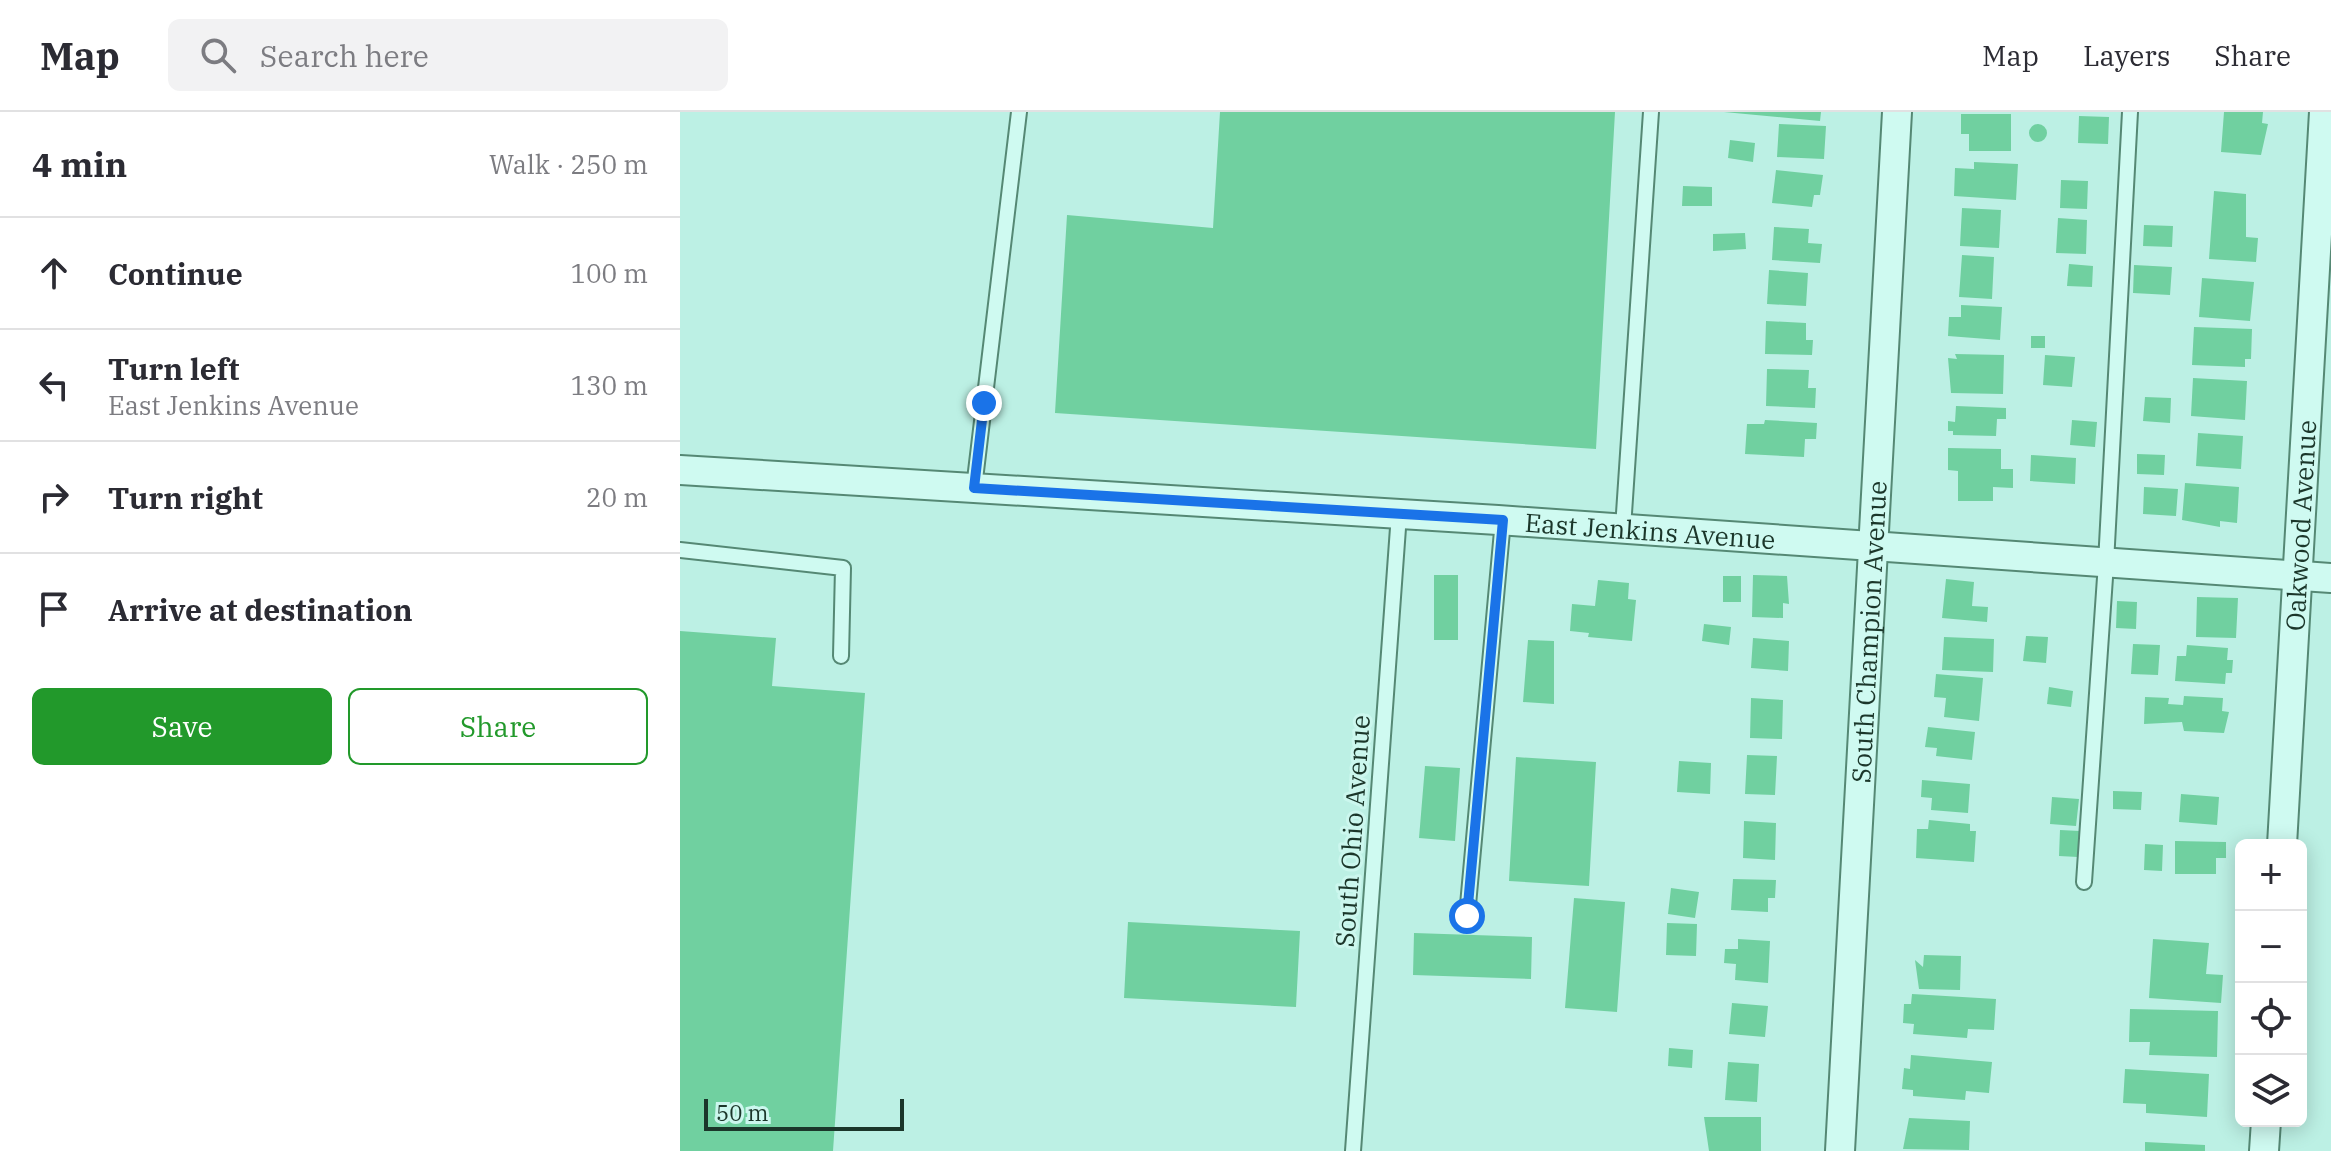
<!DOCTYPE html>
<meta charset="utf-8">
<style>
:root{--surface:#fff;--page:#f2f2f3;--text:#2b2b33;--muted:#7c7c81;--line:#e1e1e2;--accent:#22992b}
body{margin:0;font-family:"IBM Plex Serif",serif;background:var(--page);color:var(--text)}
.controls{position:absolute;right:24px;bottom:24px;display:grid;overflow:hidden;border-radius:12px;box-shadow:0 4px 20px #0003}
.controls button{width:72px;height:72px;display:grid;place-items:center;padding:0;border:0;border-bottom:2px solid var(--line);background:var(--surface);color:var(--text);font:40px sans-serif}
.scale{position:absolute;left:24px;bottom:20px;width:200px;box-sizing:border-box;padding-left:8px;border:4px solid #1b362a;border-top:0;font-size:22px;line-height:28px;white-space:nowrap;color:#1b362a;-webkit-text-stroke:6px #ccf7ee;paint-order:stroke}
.stop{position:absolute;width:24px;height:24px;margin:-18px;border:6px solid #1a73e8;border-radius:50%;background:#fff}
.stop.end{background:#1a73e8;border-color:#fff;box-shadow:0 2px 8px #0008}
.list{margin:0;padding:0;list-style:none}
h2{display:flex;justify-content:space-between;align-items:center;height:104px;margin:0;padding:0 32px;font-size:34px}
h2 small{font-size:26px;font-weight:400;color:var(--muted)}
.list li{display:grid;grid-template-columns:52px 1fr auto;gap:24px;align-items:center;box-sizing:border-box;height:112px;padding:0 32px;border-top:2px solid var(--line)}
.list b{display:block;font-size:30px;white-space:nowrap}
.list p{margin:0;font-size:26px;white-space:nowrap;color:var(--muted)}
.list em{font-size:26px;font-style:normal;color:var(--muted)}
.actions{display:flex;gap:16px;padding:24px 32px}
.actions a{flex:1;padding:18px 0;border:2px solid var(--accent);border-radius:12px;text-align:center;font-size:28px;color:var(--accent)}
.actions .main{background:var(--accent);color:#fff}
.icon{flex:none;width:44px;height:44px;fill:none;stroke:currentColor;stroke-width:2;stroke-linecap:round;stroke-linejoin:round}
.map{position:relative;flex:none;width:1651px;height:1039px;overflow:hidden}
header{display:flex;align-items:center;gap:48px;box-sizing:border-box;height:112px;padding:0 40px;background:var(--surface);border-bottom:2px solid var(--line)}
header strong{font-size:38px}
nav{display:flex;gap:44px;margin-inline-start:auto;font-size:28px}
.search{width:560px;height:72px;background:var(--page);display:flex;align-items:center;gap:20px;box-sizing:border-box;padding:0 28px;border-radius:12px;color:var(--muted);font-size:30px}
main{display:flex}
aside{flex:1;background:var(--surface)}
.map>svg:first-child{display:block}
.building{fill:#70d0a0}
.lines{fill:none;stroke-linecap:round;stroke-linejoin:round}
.service-casing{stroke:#558874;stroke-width:18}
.minor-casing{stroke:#558874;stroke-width:32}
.service{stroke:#cffaf1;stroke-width:14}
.minor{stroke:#cffaf1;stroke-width:28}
.route{stroke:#1a73e8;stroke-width:10}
.labels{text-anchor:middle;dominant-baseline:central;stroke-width:6;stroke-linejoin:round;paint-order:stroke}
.street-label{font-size:26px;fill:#1b362a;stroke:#ccf7ee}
</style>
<header>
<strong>Map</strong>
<div class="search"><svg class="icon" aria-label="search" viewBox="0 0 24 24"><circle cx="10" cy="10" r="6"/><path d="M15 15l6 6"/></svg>Search here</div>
<nav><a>Map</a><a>Layers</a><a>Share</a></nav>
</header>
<main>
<aside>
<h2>4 min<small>Walk · 250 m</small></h2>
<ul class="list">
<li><svg class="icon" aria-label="ahead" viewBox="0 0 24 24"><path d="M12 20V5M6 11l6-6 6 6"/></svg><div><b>Continue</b></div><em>100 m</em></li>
<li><svg class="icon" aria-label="left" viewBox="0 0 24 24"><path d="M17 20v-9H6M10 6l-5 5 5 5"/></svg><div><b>Turn left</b><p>East Jenkins Avenue</p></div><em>130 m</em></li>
<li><svg class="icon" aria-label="right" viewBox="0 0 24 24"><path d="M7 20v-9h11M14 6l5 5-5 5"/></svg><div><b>Turn right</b></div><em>20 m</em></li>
<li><svg class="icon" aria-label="arrive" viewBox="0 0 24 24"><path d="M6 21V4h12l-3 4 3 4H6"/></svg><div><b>Arrive at destination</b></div></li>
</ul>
<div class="actions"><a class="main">Save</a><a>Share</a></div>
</aside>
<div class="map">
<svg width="1651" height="1039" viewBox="0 0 1651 1039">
<rect width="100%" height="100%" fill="#bcf0e4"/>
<path class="building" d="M540,0h395l-19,337 -541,-36 12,-198 146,13z
M1044,0h97l-1,9z
M1544,0h39l-1,11 6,1 -7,31 -40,-3z
M1281,2h50v37h-42v-17h-8z
M1399,4l30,1 -1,27 -30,-1z
M1349 21a9 9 0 1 1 18 0a9 9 0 1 1-18 0Z
M1099,12l47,2 -2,33 -47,-2z
M1050,28l25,3 -2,19 -25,-4z
M1294,50l44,2 -2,36 -62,-4 1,-28 19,1z
M1096,58l47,5 -3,20h-6l-2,12 -40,-4z
M1381,68l27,1 -1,28 -27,-1z
M1003,74l29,1v19h-30z
M1534,79l32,3v43l12,1 -2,24 -47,-3z
M1282,96l39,2 -2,38 -39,-2z
M1378,106l29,2 -1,34 -30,-1z
M1464,113l29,1 -1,21 -29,-1z
M1094,115l35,2 -1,14 14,1 -2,19 -48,-3z
M1065,121l1,16 -33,2v-17z
M1282,143l32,2 -2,42 -33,-2z
M1389,152l24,2 -1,21 -25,-1z
M1454,153l38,2 -2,28 -37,-2z
M1089,158l39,3 -2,33 -39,-2z
M1522,166l52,4 -4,39 -51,-4z
M1281,193l41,2 -2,33 -52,-4 1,-19h12z
M1086,209l40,2v17h7l-1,15 -47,-1z
M1514,215l58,2 -1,30h-6v8l-53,-2z
M1351,224h14v12h-14z
M1275,242l49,1 -1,39 -52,-1 -3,-35 9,1z
M1365,243l30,2 -3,30 -29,-2z
M1087,257l42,1 -1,18h8l-1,20 -49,-2z
M1513,266l54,3 -2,39 -54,-4z
M1465,285l26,1 -1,25 -27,-2z
M1276,294l50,2v11h-9l-1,17 -43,-1v-4h-5v-10l7,1z
M1085,308l52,3 -1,16h-11l-1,18 -59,-3 2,-30h17z
M1392,308l25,2 -2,25 -25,-2z
M1518,321l45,3 -2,33 -45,-3z
M1268,336l53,1v20h12v19l-20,-1v14h-35v-30l-10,-1z
M1457,342l28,1 -1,20 -27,-1z
M1351,343l45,3 -1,26 -45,-3z
M1505,371l54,4 -2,36 -17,-2v6l-38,-7z
M1464,375l34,2 -2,27 -33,-2z
M754,463h24v65h-24z
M1073,463l34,1 2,28 -6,-1v15l-31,-1z
M1043,464h18v26h-18z
M1266,467l28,3 -2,24 16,1 -1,15 -45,-4z
M918,468l31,3 -1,16 8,1 -4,41 -44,-4 1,-4 -19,-2 2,-27 23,2z
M1517,485l41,1 -2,40 -40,-1z
M1437,489l20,1 -1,27 -20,-1z
M1024,512l27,3 -2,18 -27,-4z
M0,519l96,7 -4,48 93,7 -32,458h-153z
M1346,524l22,1 -2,26 -23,-2z
M1264,525l50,2 -1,33 -51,-2z
M1073,526l36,3 -1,30 -37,-3z
M848,528l26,1v63l-31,-2z
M1453,532l27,1 -2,30 -27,-1z
M1507,533l41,3 -1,12h6l-1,13h-6l-1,11 -50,-3 2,-25h9z
M1256,562l47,4 -4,43 -35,-4 2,-19 -12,-1z
M1369,575l24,4 -2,16 -24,-3z
M1504,584l39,2 -1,13 7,1 -5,21 -40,-2 -2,-9 -38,2 1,-27 24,1 -1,6 15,1z
M1071,586l32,2 -1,39 -32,-1z
M1248,615l47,5 -3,28 -36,-4 1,-8 -12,-1z
M1067,643l30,1 -2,39 -30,-1z
M836,645l80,5 -7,124 -80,-5z
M999,649l32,2 -1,31 -33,-2z
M745,654l35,2 -5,73 -36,-3z
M1242,668l48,4 -2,29 -37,-3 1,-12 -11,-1z
M1433,679l29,1 -1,18 -28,-1z
M1501,682l38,3 -2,28 -38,-3z
M1372,685l27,2 -3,27 -26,-2z
M1249,708l41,4v7h6l-2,31 -58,-4 1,-29h11z
M1064,709l32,2 -1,37 -32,-2z
M1380,718l20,1 -2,26 -19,-1z
M1495,729l51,1v16h-10v16h-41z
M1465,732l18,1 -1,26 -18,-1z
M1053,767l43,1 -1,18h-7v14l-37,-2z
M991,776l28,4 -4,26 -27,-4z
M894,786l51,4 -8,110 -52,-4z
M448,810l172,9 -4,76 -172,-9z
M987,811l30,1 -1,32 -30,-1z
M734,821l118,4 -1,42 -118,-4z
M1058,827l32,2 -2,42 -33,-3 1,-16 -12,-1 1,-14h13z
M1473,827l56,4 -3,31 17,1 -2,28 -72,-5z
M1244,843l37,1 -1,34 -41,-1 -4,-29 8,7z
M1232,882l84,5 -2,31 -26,-1 -1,9 -54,-4 1,-10 -11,-1 1,-19h7z
M1052,891l36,3 -3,31 -36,-3z
M1450,897l88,2 -1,46 -68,-2 1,-13h-21z
M989,936l24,2 -1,18 -24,-2z
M1231,943l81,7 -3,31 -23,-2 -1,9 -52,-4v-6l-11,-1 2,-21 6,1z
M1048,950l31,2 -2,38 -32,-2z
M1445,957l84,5 -2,43 -61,-4v-9l-23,-1z
M1024,1005h57v34h-52z
M1229,1006l61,3 -1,29 -66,-1z
M1465,1030l60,3v6h-60z"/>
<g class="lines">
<defs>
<path id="service" d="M294,376l45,-376
M943,416l28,-416
M0,438l163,18 -2,88
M1404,770l22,-319 24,-451
M787,804l36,-396
M673,1039l46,-637"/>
<g id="minor">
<path id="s1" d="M0,358l818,50 833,58"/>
<path id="s2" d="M1602,733l42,-733"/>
<path id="s3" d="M1160,1039l57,-1039"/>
<path d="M1584,1039l2,-30"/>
</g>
</defs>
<use href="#service" class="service-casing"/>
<use href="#minor" class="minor-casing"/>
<use href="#service" class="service"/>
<use href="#minor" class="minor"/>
</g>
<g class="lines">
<path class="route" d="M304,291l-10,85 529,32 -36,396"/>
</g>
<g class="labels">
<g class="street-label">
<text stroke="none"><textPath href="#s2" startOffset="320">Oakwood Avenue</textPath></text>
<text stroke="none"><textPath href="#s1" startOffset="972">East Jenkins Avenue</textPath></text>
<text stroke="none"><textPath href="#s3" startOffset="520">South Champion Avenue</textPath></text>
<text transform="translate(672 719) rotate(-86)">South Ohio Avenue</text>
</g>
</g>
</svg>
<div class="controls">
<button>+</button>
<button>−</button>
<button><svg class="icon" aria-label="locate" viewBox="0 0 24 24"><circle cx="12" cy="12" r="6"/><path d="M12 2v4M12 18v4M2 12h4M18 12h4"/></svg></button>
<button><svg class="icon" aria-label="layers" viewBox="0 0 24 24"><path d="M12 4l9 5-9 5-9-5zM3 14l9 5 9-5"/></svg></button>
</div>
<div class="scale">50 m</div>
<div class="stop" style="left:787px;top:804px"></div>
<div class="stop end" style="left:304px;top:291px"></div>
</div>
</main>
